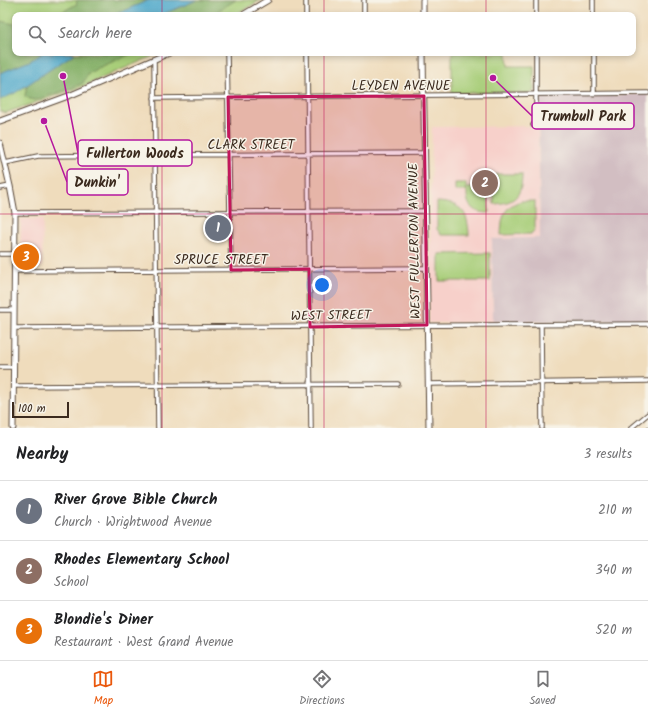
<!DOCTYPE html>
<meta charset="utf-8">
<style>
:root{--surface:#fff;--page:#f6f6f6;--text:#202124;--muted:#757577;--line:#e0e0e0;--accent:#ea580c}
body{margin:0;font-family:Kalam,sans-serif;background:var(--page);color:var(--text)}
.scale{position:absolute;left:12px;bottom:10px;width:57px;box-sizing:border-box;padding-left:4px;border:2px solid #3b2a1e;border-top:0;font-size:11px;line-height:14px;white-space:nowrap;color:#3b2a1e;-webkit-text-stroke:3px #f7f3e8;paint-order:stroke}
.you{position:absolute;left:322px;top:285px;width:14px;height:14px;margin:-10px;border:3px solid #fff;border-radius:50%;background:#1a73e8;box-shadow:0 0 0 6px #1a73e833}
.badge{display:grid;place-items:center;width:26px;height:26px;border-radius:50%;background:var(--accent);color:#fff;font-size:13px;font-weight:700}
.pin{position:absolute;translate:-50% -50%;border:2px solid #fff;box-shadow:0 1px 4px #0006}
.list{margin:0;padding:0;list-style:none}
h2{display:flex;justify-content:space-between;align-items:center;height:52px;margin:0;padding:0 16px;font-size:17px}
h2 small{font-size:13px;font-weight:400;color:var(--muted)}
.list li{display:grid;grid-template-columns:26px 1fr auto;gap:12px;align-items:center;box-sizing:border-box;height:60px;padding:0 16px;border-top:1px solid var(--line)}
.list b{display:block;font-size:15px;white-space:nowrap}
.list p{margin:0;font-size:13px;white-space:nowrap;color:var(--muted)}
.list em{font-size:13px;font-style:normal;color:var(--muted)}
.icon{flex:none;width:22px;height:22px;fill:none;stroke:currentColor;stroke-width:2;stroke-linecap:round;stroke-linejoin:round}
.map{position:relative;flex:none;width:648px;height:428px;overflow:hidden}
.search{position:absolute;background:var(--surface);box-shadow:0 2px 6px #0003;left:12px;right:12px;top:12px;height:44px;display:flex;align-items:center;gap:10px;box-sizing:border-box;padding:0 14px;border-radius:8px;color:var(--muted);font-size:15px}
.sheet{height:232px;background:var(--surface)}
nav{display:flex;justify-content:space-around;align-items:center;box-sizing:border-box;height:56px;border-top:1px solid var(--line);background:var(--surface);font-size:11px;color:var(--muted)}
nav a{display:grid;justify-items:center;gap:2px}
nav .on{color:var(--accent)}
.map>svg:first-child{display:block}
.built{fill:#f7d0ca}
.industrial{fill:#d2bec2}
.green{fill:#a8ce79;stroke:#727c4c}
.forest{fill:#86b169;stroke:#606e44}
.water{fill:#4da8cb;stroke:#446974}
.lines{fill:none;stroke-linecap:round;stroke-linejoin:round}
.street-casing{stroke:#564536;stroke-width:5.5}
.secondary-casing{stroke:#564536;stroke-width:7}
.street{stroke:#fff;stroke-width:3.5}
.secondary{stroke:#fff;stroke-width:5}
.rail{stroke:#3b2a1e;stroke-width:1}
.marked{fill:#c2185b;fill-opacity:0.2;stroke:#c2185b;stroke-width:3;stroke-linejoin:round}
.grid{fill:none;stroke:#c2185b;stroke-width:1;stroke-opacity:0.55}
.labels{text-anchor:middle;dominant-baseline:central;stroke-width:3;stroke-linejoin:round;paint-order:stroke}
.street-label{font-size:13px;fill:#3b2a1e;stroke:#f7f3e8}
.leader{fill:none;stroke:#b5179e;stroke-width:1.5}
.callout-dot{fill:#b5179e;stroke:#f7f3e8;stroke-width:1.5}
.callout{fill:#f7f3e8;stroke:#b5179e;stroke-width:1.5}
.callout-label{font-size:14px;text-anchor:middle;font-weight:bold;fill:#3b2a1e}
</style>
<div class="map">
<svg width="648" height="428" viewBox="0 0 648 428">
<rect width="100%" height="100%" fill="#f7f3e8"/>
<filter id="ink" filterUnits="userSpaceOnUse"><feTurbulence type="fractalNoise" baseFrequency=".025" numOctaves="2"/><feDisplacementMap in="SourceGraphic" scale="8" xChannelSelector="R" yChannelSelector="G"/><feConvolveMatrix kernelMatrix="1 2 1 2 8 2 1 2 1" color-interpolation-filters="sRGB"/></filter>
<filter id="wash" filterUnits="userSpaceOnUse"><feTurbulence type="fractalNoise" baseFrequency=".012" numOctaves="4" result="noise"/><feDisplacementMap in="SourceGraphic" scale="16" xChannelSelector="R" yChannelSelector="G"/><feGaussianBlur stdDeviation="0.9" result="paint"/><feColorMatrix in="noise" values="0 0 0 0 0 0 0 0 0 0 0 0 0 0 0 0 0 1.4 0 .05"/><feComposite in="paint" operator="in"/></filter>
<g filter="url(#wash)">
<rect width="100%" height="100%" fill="#efdcbc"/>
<path class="built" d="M538,126l2,113h-48l1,83 -64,1 3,-196z
M21,219h22l-1,48 -22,-1z"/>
<path class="industrial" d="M648,94v227l-155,1 -1,-83 48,-1 -2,-142z"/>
<path class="green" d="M0,0h261l-27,15h-219v38h145l-79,34 -76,26 -5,-2z
M452,53h55l1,13h26v25l-3,2h-79z
M497,174h25c0,21 -6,29 -28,30v-28z
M455,183h11v7l1,-2 20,-1 1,2 1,24c-15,0 -23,-6 -22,-22h-12z
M521,201h14v28l-4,5 -30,1c1,-18 2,-28 20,-34z
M437,202c24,1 31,9 32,33h-28l-4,-6z
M490,253v28h-51v-27z"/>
<path class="forest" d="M78,0h71l-35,15h-58l21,-11 -1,-2z
M197,0h39l-25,15h-50z
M0,21l14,3 1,2v27h28l-13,8 -30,12z
M75,53h58l-35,15 -10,6 -5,9 -11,5 -36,12 -6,-1 -5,-3 2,-11z"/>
<path class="water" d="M149,0h48l-36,15h-47z
M43,53h32l-60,40 -15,7v-27l30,-12z"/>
</g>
<g filter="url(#ink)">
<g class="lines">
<defs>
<path id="street" d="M306,0v15
M364,0v15
M536,0v15
M593,0v15
M227,53l4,217
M307,53l4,375
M594,53v41
M154,60l4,368
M154,98l494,-5
M533,125l3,-3v-69
M5,163l33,-7 387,-3
M0,188l10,-2
M15,213l411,-2
M0,254h15
M15,271l411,-3
M0,310h14
M541,325l1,103
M14,328l634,-4
M0,367h14
M428,384l220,-3
M13,386l385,-2
M631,428l17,-14"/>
<path id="secondary" d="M423,0v15
M243,15l25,-15
M423,53l6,375
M0,121l71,-26 98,-42
M0,143l10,43 5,27 -2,215"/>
</defs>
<use href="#street" class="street-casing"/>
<use href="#secondary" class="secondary-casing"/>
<use href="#street" class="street"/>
<use href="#secondary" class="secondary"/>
<path class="rail" d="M647,428l1,-1"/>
</g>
</g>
<path class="marked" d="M424,96l3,229 -117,2 -1,-58 -78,1 -3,-173z"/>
<path class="grid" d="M162,0v15M324,0v15M486,0v15M162,53v375M324,53v375M486,53v375M0,214h648"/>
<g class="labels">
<g class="street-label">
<text x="401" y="86">LEYDEN AVENUE</text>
<text x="251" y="145">CLARK STREET</text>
<text transform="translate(415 241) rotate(-91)">WEST FULLERTON AVENUE</text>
<text x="221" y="260">SPRUCE STREET</text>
<text transform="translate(331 316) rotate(-1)">WEST STREET</text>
</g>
</g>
<path class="leader" d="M493 78L532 116M63 76L78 153M44 121L67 182"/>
<g class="callout-dot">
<circle cx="493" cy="78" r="4"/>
<circle cx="63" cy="76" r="4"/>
<circle cx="44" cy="121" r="4"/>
</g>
<g class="callout">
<rect x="532" y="103" width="102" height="26" rx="4"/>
<rect x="78" y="140" width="114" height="26" rx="4"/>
<rect x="67" y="169" width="61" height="26" rx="4"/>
</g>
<g class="callout-label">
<text x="583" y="121">Trumbull Park</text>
<text x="135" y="158">Fullerton Woods</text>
<text x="97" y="187">Dunkin'</text>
</g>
</svg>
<div class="scale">100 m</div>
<div class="you"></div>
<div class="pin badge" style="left:218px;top:228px;background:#6b7280">1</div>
<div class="pin badge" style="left:485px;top:183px;background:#8d6e63">2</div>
<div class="pin badge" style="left:26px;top:257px;background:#e8710a">3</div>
<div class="search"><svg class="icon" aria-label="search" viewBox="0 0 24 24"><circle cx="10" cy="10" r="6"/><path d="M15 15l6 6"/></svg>Search here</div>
</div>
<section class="sheet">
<h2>Nearby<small>3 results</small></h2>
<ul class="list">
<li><span class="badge" style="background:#6b7280">1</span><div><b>River Grove Bible Church</b><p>Church · Wrightwood Avenue</p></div><em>210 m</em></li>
<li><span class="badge" style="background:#8d6e63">2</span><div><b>Rhodes Elementary School</b><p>School</p></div><em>340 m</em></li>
<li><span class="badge" style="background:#e8710a">3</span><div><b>Blondie's Diner</b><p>Restaurant · West Grand Avenue</p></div><em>520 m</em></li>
</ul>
</section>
<nav>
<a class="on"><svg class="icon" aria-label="map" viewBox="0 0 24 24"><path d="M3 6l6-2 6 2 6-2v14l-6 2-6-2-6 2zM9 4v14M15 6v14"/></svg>Map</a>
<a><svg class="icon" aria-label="directions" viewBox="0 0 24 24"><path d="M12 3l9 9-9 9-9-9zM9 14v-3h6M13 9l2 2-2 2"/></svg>Directions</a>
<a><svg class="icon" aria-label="saved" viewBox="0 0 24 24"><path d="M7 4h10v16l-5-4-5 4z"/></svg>Saved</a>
</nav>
